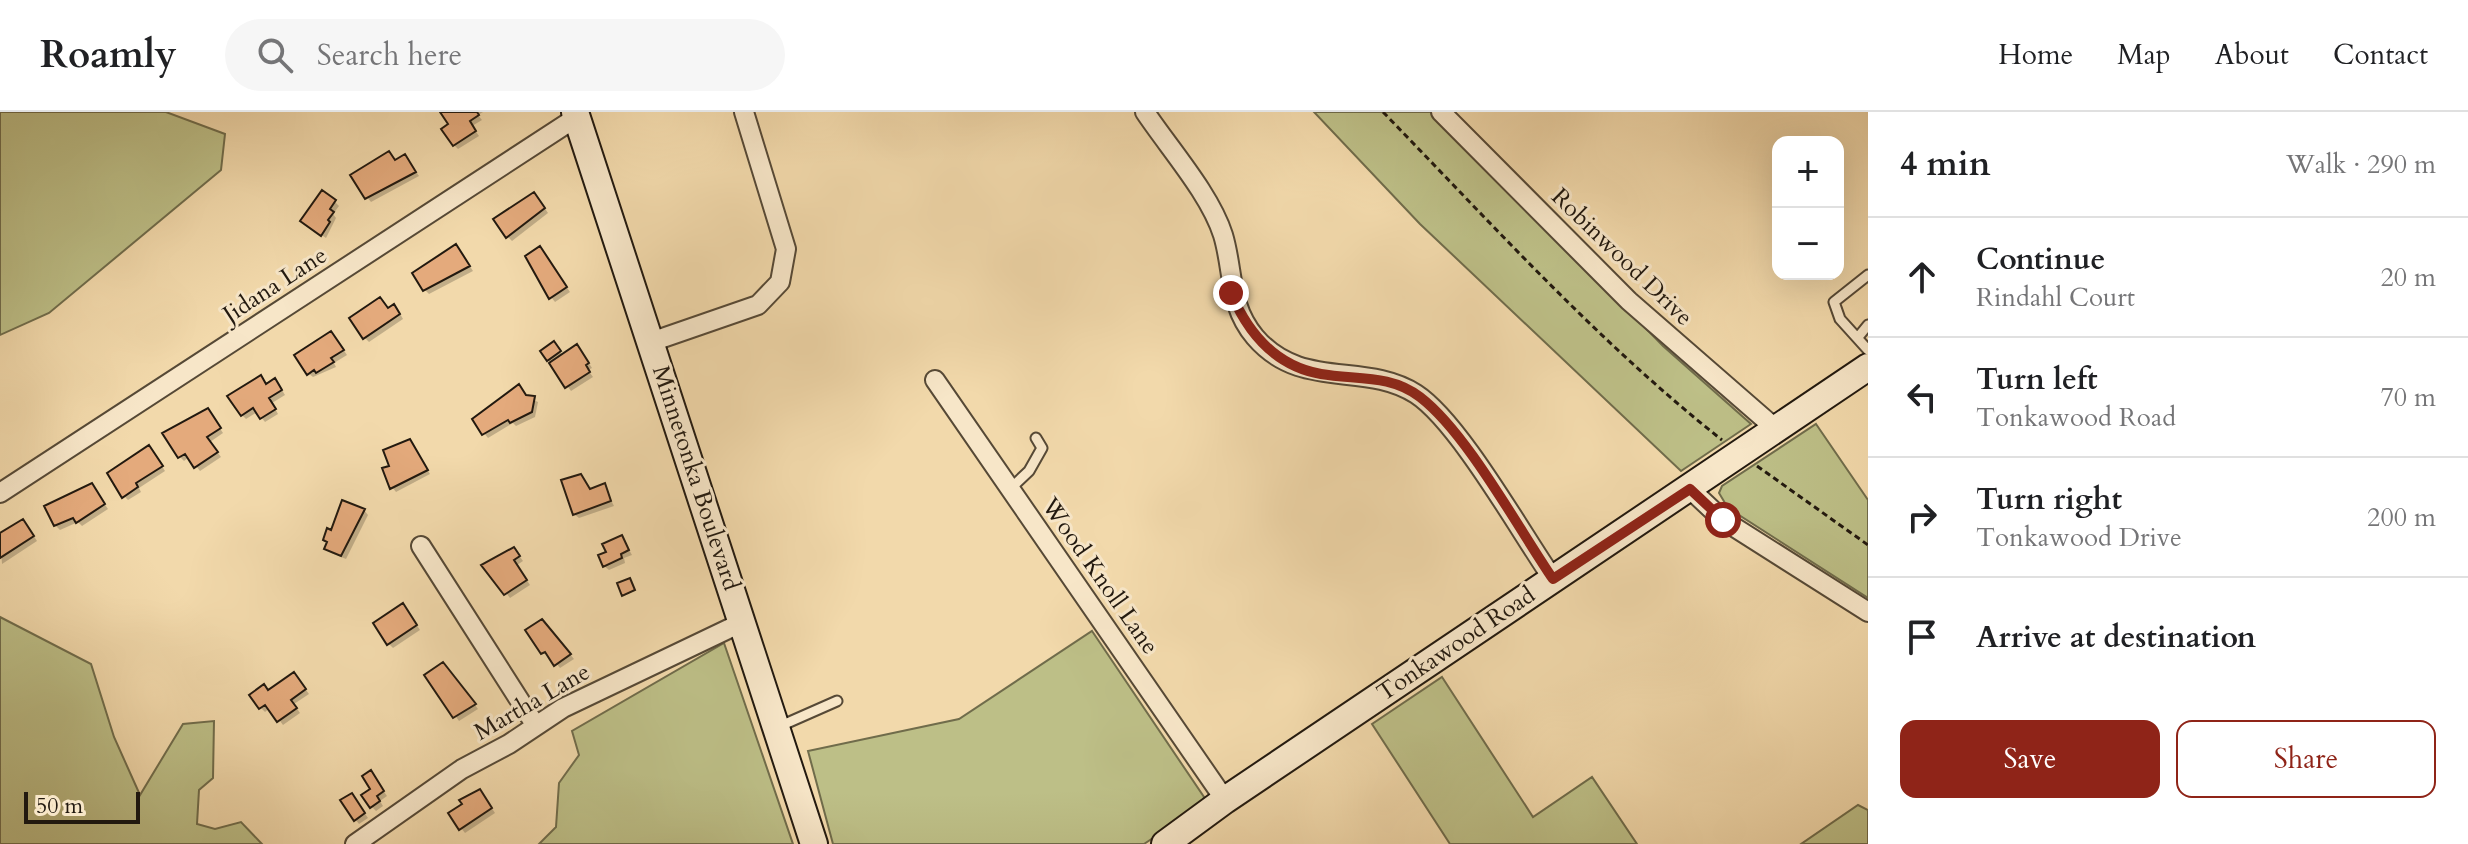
<!DOCTYPE html>
<meta charset="utf-8">
<style>
:root{--surface:#fff;--page:#f6f6f6;--text:#202124;--muted:#757577;--line:#e0e0e0;--accent:#8f2418}
body{margin:0;font-family:Cardo,serif;background:var(--page);color:var(--text)}
.controls{position:absolute;right:24px;top:24px;display:grid;overflow:hidden;border-radius:16px;box-shadow:0 8px 32px #0002}
.controls button{width:72px;height:72px;display:grid;place-items:center;padding:0;border:0;border-bottom:2px solid var(--line);background:var(--surface);color:var(--text);font:40px sans-serif}
.scale{position:absolute;left:24px;bottom:20px;width:116px;box-sizing:border-box;padding-left:8px;border:4px solid #22190f;border-top:0;font-size:22px;line-height:28px;white-space:nowrap;color:#22190f;-webkit-text-stroke:6px #f7e6c8;paint-order:stroke}
.stop{position:absolute;width:24px;height:24px;margin:-18px;border:6px solid #8f2418;border-radius:50%;background:#fff}
.stop.end{background:#8f2418;border-color:#fff;box-shadow:0 2px 8px #0008}
.list{margin:0;padding:0;list-style:none}
h2{display:flex;justify-content:space-between;align-items:center;height:104px;margin:0;padding:0 32px;font-size:34px}
h2 small{font-size:26px;font-weight:400;color:var(--muted)}
.list li{display:grid;grid-template-columns:52px 1fr auto;gap:24px;align-items:center;box-sizing:border-box;height:120px;padding:0 32px;border-top:2px solid var(--line)}
.list b{display:block;font-size:30px;white-space:nowrap}
.list p{margin:0;font-size:26px;white-space:nowrap;color:var(--muted)}
.list em{font-size:26px;font-style:normal;color:var(--muted)}
.actions{display:flex;gap:16px;padding:24px 32px}
.actions a{flex:1;padding:18px 0;border:2px solid var(--accent);border-radius:16px;text-align:center;font-size:28px;color:var(--accent)}
.actions .main{background:var(--accent);color:#fff}
.icon{flex:none;width:44px;height:44px;fill:none;stroke:currentColor;stroke-width:2;stroke-linecap:round;stroke-linejoin:round}
.map{position:relative;flex:none;width:1868px;height:732px;overflow:hidden}
header{display:flex;align-items:center;gap:48px;box-sizing:border-box;height:112px;padding:0 40px;background:var(--surface);border-bottom:2px solid var(--line)}
header strong{font-size:38px}
nav{display:flex;gap:44px;margin-inline-start:auto;font-size:28px}
.search{width:560px;height:72px;background:var(--page);display:flex;align-items:center;gap:20px;box-sizing:border-box;padding:0 28px;border-radius:44px;color:var(--muted);font-size:30px}
main{display:flex}
aside{flex:1;background:var(--surface)}
.map>svg:first-child{display:block}
.green{fill:#bdbf87;stroke:#706c4b;stroke-width:2}
.shadow{fill:#0003}
.building{fill:#e4aa7c;stroke:#22190f;stroke-width:2}
.lines{fill:none;stroke-linecap:round;stroke-linejoin:round}
.lane-casing{stroke:#564936;stroke-width:13}
.street-casing{stroke:#564936;stroke-width:22}
.secondary-casing{stroke:#22190f;stroke-width:30}
.path{stroke:#22190f;stroke-width:3;stroke-dasharray:6 4;stroke-linecap:butt}
.lane{stroke:#f7e6c8;stroke-width:9}
.street{stroke:#f7e6c8;stroke-width:18}
.secondary{stroke:#f7e6c8;stroke-width:26}
.route{stroke:#8f2418;stroke-width:10}
.labels{text-anchor:middle;dominant-baseline:central;stroke-width:6;stroke-linejoin:round;paint-order:stroke}
.street-label{font-size:24px;fill:#22190f;stroke:#f7e6c8}
</style>
<header>
<strong>Roamly</strong>
<div class="search"><svg class="icon" aria-label="search" viewBox="0 0 24 24"><circle cx="10" cy="10" r="6"/><path d="M15 15l6 6"/></svg>Search here</div>
<nav><a>Home</a><a>Map</a><a>About</a><a>Contact</a></nav>
</header>
<main>
<div class="map">
<svg width="1868" height="732" viewBox="0 0 1868 732">
<rect width="100%" height="100%" fill="#f2d9ab"/>
<filter id="stains"><feTurbulence type="fractalNoise" baseFrequency=".0025" numOctaves="4"/><feColorMatrix values="0 0 0 0 .2 0 0 0 0 .09 0 0 0 0 .02 0 0 0 .5 -.17"/></filter>
<radialGradient id="worn" r=".72"><stop offset=".6" stop-color="#630" stop-opacity="0"/><stop offset="1" stop-color="#630" stop-opacity=".3"/></radialGradient>
<path class="green" d="M0,0h166l59,22 -4,36 -172,143 -49,22z
M1314,0h121l228,234 88,78 -70,47 -261,-247z
M1816,312l52,76v98l-140,-90 -9,-15 3,-7z
M0,505l91,47 23,73 26,58 43,-71 31,-3 -1,57 -14,12 -2,34 18,5 26,-7 21,22h-262z
M1092,519l112,166 -2,8 -58,39h-311l-25,-93 151,-32z
M724,531l69,201h-254l17,-17 3,-44 20,-28 -7,-24z
M1442,565l91,140 59,-40 45,67h-187l-78,-120z
M1858,693l10,5v34h-67z"/>
<path class="shadow" d="M443,0h40l-5,3 4,5 -10,6 7,10 -21,13 -4,-4 -3,-21z
M409,49l10,15 -48,26 -4,-5 29,-35z
M538,86l10,15 -36,28 -4,-4z
M335,90l4,4 -6,8 3,4 -10,20 -19,-13z
M460,139l13,20 -44,23 -4,-4z
M544,141l26,39 -15,10 -4,-5z
M388,198h10l5,9 -34,23 -4,-4z
M335,225l12,18 -13,8 2,4 -23,10 -5,-4z
M554,231l9,13 18,-5 11,17 -4,2 5,7 -22,14 -23,-31z
M265,269l2,5 12,-1 6,10 -13,8 6,11 -13,8 -8,-10 -11,7 -4,-4z
M527,285l11,5 -3,15 -19,9 -3,-3 -25,15 -4,-5z
M211,303l12,18 -13,9 11,15 -21,14 -11,-14 -5,4 -4,-4z
M410,329l20,33 -34,18 -4,-5v-20z
M153,340l12,19 -26,17 2,4 -13,8 -4,-4z
M587,373l5,5 12,-4 10,20 -35,12 -5,-4z
M95,378l13,19 -26,17 -4,-4 -18,8 -5,-5z
M364,398l4,5 -22,44 -15,-6 -5,-4 6,-16z
M27,413l10,16 -35,23 -2,-28z
M622,425l10,18 -8,3 1,5 -16,7 -5,-4 4,-13z
M518,442l5,7 -6,4 13,20 -20,13 -26,-33z
M407,498l13,20 -27,18 -4,-4z
M542,509l32,38 -14,9 -10,-12 -7,-3z
M447,556l31,41 -19,12 -32,-46z
M298,567l11,15 -15,10 6,9 -17,12 -13,-17 -5,4 -4,-4 8,-16z
M374,665l13,19 -7,5 3,5 -7,5 -4,-4z
M484,684l11,17 -30,20 -15,-19z
M355,687l13,19 -9,6 -4,-5z"/>
<path class="building" d="M440,0h37l2,3 -9,6 6,10 -23,15 -12,-17 7,-5z
M389,39l6,9 10,-6 11,18 -51,27 -15,-24z
M322,78l14,10 -6,9 4,3 -6,8 2,2 -9,14 -21,-15z
M534,80l11,16 -39,30 -13,-19z
M456,132l14,22 -47,25 -11,-18z
M540,134l27,41 -18,12 -24,-43z
M380,185l8,11 6,-4 6,10 -37,25 -14,-21z
M331,219l13,19 -13,8 3,4 -18,11 -2,-3 -7,5 -13,-20z
M554,229l7,10 -14,10 -7,-10z
M577,232l12,19 -3,2 4,7 -25,16 -16,-25z
M261,263l5,9 9,-6 7,12 -13,8 7,11 -16,10 -7,-11 -12,8 -14,-20z
M519,272l7,11 9,1 -3,16 -22,11 -2,-3 -26,15 -10,-16z
M208,296l13,20 -14,9 11,15 -24,16 -9,-14 -7,4 -16,-25z
M410,327l18,31 -38,19 -8,-21 7,-2 -6,-16z
M149,333l14,21 -27,17 2,4 -16,11 -15,-25z
M581,362l9,15 15,-6 6,18 -38,14 -12,-35z
M92,371l13,21 -29,19 -3,-5 -19,8 -10,-20z
M342,388l23,9 -24,47 -17,-7 3,-7 -4,-2 4,-12 4,2z
M23,407l11,17 -34,22v-25z
M622,423l7,15 -8,4 1,4 -19,9 -5,-12 8,-3 -4,-8z
M514,435l6,9 -6,4 13,20 -23,15 -23,-30z
M630,466l5,12 -13,6 -5,-13z
M403,491l14,22 -30,20 -14,-22z
M542,507l29,35 -17,12 -9,-14 -4,2 -16,-24z
M443,550l33,42 -23,14 -29,-43z
M294,560l12,17 -15,11 6,8 -20,14 -12,-17 -6,4 -10,-14 15,-11 4,6z
M371,658l13,21 -7,5 3,5 -10,7 -9,-13 9,-6 -8,-13z
M480,677l12,19 -33,22 -11,-17 14,-9 -3,-4z
M352,681l13,20 -11,8 -14,-21z"/>
<g class="lines">
<defs>
<path id="lane" d="M1868,163l-34,27 6,17 28,31
M1859,224l9,-11
M1010,377l19,-18 13,-23 -6,-10
M778,615l59,-26"/>
<path id="street" d="M1145,0c24,36 65,82 78,123 11,36 5,70 32,102 46,54 109,24 161,57 43,28 105,139 137,185
M1441,0l188,189 147,128
M651,230l107,-37 22,-23 6,-33 -42,-137
M935,268l290,420
M1690,377l33,31 145,92
M0,381l577,-376
M421,434l115,180
M355,732l107,-75 47,-25 54,-36 180,-86"/>
<path id="secondary" d="M575,0l239,732
M1165,732l60,-44 643,-433"/>
</defs>
<use href="#lane" class="lane-casing"/>
<use href="#street" class="street-casing"/>
<use href="#secondary" class="secondary-casing"/>
<path class="path" d="M1383,0c110,113 215,230 339,328
M1757,354l111,79"/>
<use href="#lane" class="lane"/>
<use href="#street" class="street"/>
<use href="#secondary" class="secondary"/>
</g>
<g class="lines">
<path class="route" d="M1231,181c17,40 44,73 90,81 35,6 69,0 99,23 47,36 98,131 133,182l137,-90 33,31"/>
</g>
<g class="labels">
<g class="street-label">
<text transform="translate(1622 145) rotate(44)">Robinwood Drive</text>
<text transform="translate(275 173) rotate(-33)">Jidana Lane</text>
<text transform="translate(696 366) rotate(72)">Minnetonka Boulevard</text>
<text transform="translate(1100 464) rotate(55)">Wood Knoll Lane</text>
<text transform="translate(1456 532) rotate(-34)">Tonkawood Road</text>
<text transform="translate(532 590) rotate(-30)">Martha Lane</text>
</g>
</g>
<rect width="100%" height="100%" filter="url(#stains)"/>
<rect width="100%" height="100%" fill="url(#worn)"/>
</svg>
<div class="controls">
<button>+</button>
<button>−</button>
</div>
<div class="scale">50 m</div>
<div class="stop" style="left:1723px;top:408px"></div>
<div class="stop end" style="left:1231px;top:181px"></div>
</div>
<aside>
<h2>4 min<small>Walk · 290 m</small></h2>
<ul class="list">
<li><svg class="icon" aria-label="ahead" viewBox="0 0 24 24"><path d="M12 20V5M6 11l6-6 6 6"/></svg><div><b>Continue</b><p>Rindahl Court</p></div><em>20 m</em></li>
<li><svg class="icon" aria-label="left" viewBox="0 0 24 24"><path d="M17 20v-9H6M10 6l-5 5 5 5"/></svg><div><b>Turn left</b><p>Tonkawood Road</p></div><em>70 m</em></li>
<li><svg class="icon" aria-label="right" viewBox="0 0 24 24"><path d="M7 20v-9h11M14 6l5 5-5 5"/></svg><div><b>Turn right</b><p>Tonkawood Drive</p></div><em>200 m</em></li>
<li><svg class="icon" aria-label="arrive" viewBox="0 0 24 24"><path d="M6 21V4h12l-3 4 3 4H6"/></svg><div><b>Arrive at destination</b></div></li>
</ul>
<div class="actions"><a class="main">Save</a><a>Share</a></div>
</aside>
</main>
